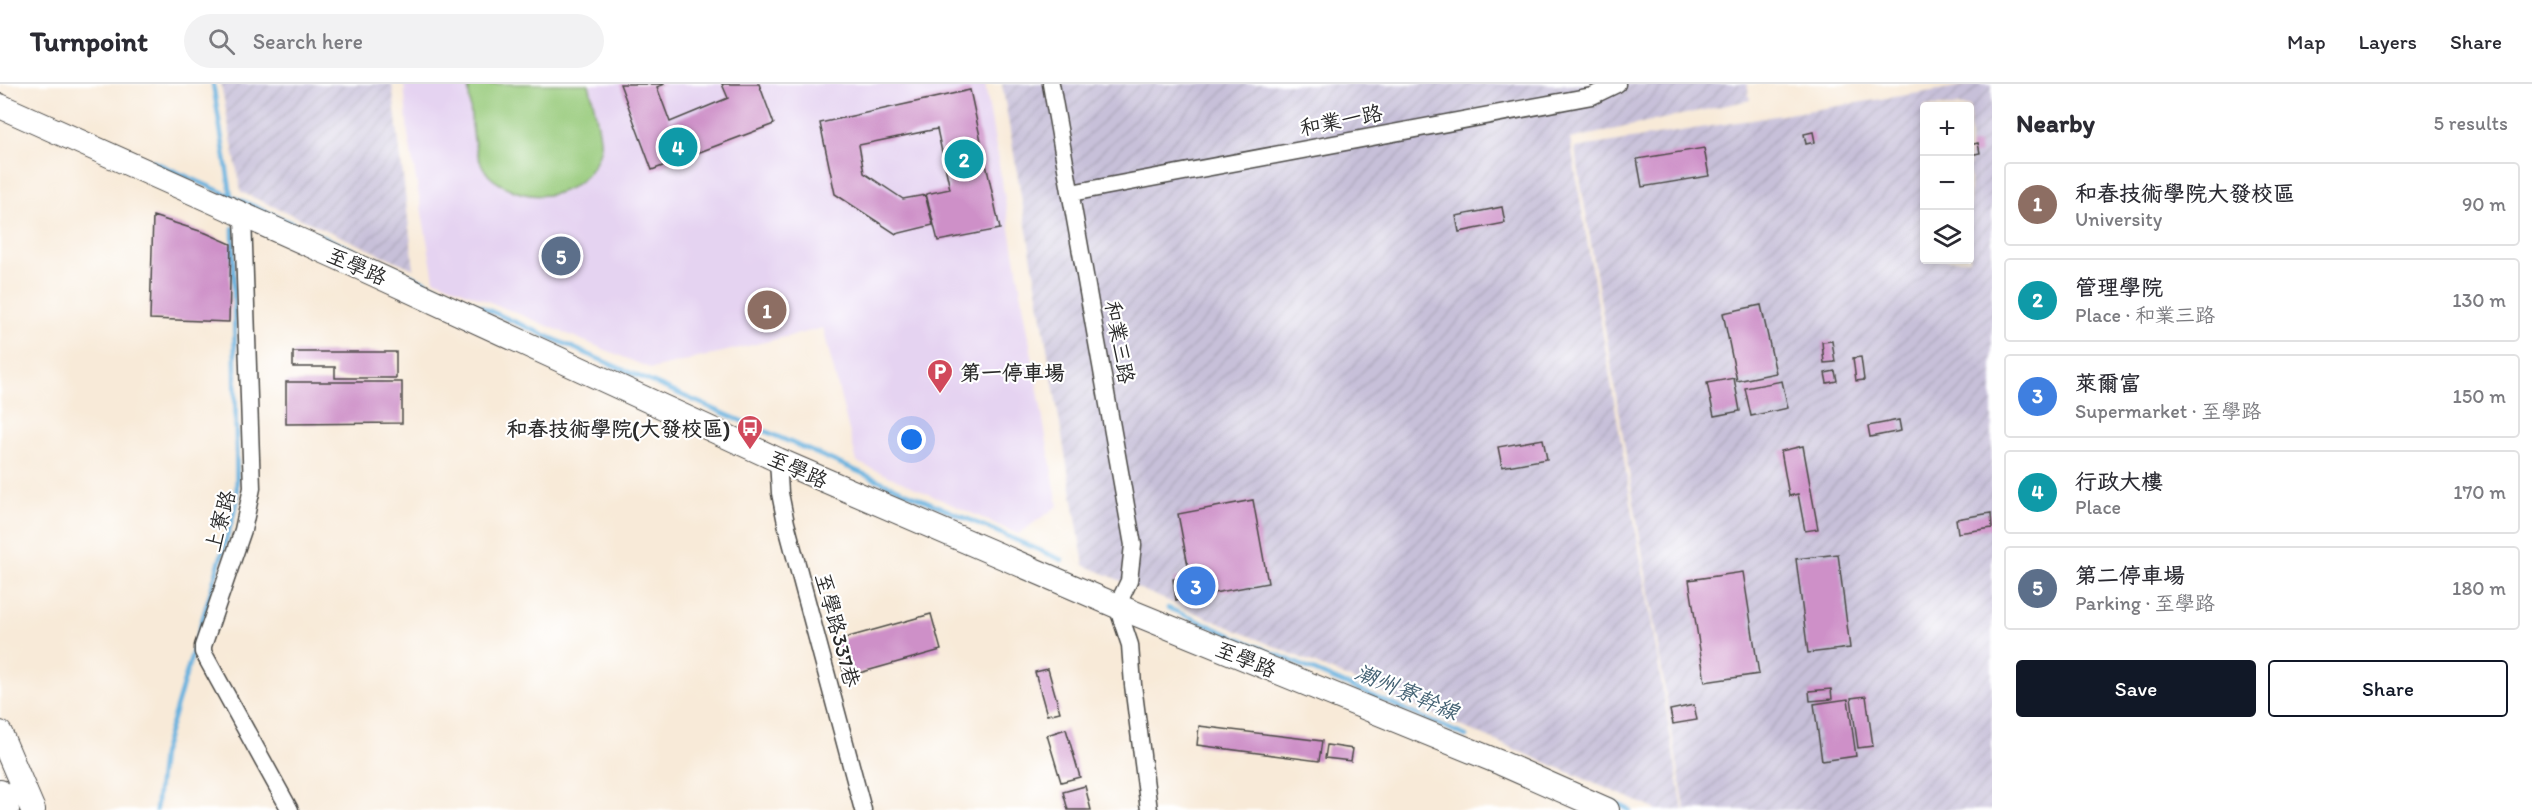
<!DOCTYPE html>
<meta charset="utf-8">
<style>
:root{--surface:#fff;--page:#f2f2f3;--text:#2b2b33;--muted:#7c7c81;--line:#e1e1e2;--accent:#111827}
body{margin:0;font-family:Itim,"LXGW WenKai TC",sans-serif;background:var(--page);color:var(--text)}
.controls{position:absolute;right:18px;top:18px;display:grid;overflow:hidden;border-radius:6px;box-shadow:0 3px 9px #0003}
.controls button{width:54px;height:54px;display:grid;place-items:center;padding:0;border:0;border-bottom:2px solid var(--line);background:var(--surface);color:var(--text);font:30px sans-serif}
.you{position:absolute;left:912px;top:356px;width:21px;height:21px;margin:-15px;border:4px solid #fff;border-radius:50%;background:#1a73e8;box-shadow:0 0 0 9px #1a73e833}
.badge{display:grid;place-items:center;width:39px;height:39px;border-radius:50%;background:var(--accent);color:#fff;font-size:20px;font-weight:700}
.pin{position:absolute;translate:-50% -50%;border:3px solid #fff;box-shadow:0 2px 6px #0006}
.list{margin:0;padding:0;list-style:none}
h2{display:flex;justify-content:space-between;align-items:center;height:78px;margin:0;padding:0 24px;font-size:26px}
h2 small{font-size:20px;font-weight:400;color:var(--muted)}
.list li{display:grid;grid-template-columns:39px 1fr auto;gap:18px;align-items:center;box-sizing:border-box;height:84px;margin:0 12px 12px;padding:0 12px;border:2px solid var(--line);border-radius:6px}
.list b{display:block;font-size:22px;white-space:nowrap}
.list p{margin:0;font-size:20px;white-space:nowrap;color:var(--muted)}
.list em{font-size:20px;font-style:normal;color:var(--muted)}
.actions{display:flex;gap:12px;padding:18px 24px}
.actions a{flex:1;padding:14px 0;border:2px solid var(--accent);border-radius:6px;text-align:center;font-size:21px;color:var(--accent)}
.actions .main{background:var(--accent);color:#fff}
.icon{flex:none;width:33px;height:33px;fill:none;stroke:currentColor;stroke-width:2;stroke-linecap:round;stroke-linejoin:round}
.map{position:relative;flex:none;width:1992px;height:726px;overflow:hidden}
header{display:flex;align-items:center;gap:36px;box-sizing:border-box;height:84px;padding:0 30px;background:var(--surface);border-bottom:2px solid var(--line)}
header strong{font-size:28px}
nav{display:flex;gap:33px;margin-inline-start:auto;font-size:21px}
.search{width:420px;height:54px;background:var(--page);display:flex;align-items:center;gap:15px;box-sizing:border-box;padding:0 21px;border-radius:33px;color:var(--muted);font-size:22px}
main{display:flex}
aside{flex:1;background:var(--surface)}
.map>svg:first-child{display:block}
.built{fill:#e5d3f1}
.industrial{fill:url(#industrial-furrows);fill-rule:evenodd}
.green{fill:#98cb7b;stroke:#627b53;stroke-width:1.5}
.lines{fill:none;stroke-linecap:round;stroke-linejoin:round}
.stream{stroke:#66b1de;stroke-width:4.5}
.building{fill:#ce90c8}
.street-casing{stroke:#4a4845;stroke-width:19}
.secondary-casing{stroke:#4a4845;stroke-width:26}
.street{stroke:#fff;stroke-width:16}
.secondary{stroke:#fff;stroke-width:24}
.labels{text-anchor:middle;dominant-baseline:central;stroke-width:4.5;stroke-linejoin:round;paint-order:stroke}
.street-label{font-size:21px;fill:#2b2b2b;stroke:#fff}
.poi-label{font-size:21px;font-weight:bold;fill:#2b2b2b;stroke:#fff;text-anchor:start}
.water-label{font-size:22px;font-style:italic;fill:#436173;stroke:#fff}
</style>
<header>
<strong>Turnpoint</strong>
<div class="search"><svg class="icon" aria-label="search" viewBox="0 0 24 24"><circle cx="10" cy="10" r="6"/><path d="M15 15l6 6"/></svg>Search here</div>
<nav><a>Map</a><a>Layers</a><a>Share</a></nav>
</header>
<main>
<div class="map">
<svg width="1992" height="726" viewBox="0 0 1992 726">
<defs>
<pattern id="industrial-furrows" width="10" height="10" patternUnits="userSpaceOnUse" patternTransform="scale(1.5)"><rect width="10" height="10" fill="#c7c0d9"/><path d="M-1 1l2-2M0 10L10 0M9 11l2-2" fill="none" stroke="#aba5ba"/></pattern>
</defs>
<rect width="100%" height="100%" fill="#fff"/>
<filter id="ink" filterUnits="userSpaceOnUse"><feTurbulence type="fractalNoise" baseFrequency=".0167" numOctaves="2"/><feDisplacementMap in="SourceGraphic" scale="12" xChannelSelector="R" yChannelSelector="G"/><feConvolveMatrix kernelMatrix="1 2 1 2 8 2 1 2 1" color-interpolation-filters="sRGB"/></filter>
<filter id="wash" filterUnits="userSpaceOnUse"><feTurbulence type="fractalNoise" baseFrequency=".008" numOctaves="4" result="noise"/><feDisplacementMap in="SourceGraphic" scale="24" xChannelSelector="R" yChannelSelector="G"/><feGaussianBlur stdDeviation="1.35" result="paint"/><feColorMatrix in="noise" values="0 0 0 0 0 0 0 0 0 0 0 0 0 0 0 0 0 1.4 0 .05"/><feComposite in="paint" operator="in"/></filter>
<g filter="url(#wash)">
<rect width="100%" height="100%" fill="#f8ead8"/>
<path class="built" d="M404,0h581l73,422 -40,28 -161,-72 -34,-134 -171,41 -218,-90 -26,-144z"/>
<path class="industrial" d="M221,0h171l22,185 -173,-77z
M1002,0h745l3,16 -180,39 113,671h-26l-573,-245z
M1976,0h16v726h-307l-110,-662zM1924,22h46v154h-46z"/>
<path class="green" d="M468,0h121c3,13 14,57 11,67 -12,40 -57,55 -92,37 -10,-5 -18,-9 -24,-19 -13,-21 -13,-60 -16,-85z"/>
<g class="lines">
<path class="stream" d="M213,0l18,111
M152,77l449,199 461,200
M1168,524l298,128
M1613,718l17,8
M156,726l6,-55 75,-252 -4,-275"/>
</g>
<g id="blocks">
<path class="building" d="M620,0h45l-8,3 13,35 58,-24 -6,-14h37l15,40 -122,46z
M970,6l30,139 -62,12 -12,-47 24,-5 -13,-60 -78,16 5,28 39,26 22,-4 8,30 -37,9 -61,-40 -15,-71z
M1813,48l2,10 -9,2 -2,-10z
M1978,59l2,10 -10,2v-10z
M1704,64l5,28 -67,11 -5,-28z
M1502,123l3,16 -46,9 -3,-16z
M153,132l53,17 25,11 -2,78 -79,-3z
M1761,221l15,68 -39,8 -14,-68z
M1832,257l3,21 -11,1 -2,-21z
M293,268h103v26h-61v-11h-42z
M1861,273l3,23 -8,1 -3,-23z
M1835,287l2,10 -10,2 -2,-10z
M1734,294l6,33 -26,5 -7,-33z
M1782,297l6,27 -37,8 -6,-28z
M286,298h116v41l-116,1z
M1899,336l2,11 -31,6 -2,-11z
M1543,355l4,20 -45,8 -4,-20z
M1803,362l15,83 -13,2 -7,-37 -9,2 -8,-45z
M1253,416l15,83 -92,17 -3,-21 17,-3 -12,-62z
M1991,429l1,15 -34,5 -2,-14z
M1838,470l12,94 -42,5 -12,-94z
M1743,488l16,102 -54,8 -16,-102z
M931,530l10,36 -96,27 -11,-36z
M1048,585l12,43 -13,3 -12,-43z
M1831,605l1,10 -22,2 -1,-10z
M1866,612l7,50 -15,2 -7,-50z
M1848,615l8,57 -34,5 -8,-57z
M1694,621l3,15 -24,4 -3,-14z
M1199,642l123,15 -3,20 -122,-16z
M1066,645l14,48 -19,5 -14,-47z
M1327,661l26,4 -2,12 -26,-3z
M1085,702l6,24h-23l-5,-18z"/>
</g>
</g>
<g filter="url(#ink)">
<use href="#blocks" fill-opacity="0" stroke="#4a4845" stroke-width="1.5"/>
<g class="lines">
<defs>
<path id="street" d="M1051,0l82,461 -4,36 -12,25 13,39 3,40 16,125
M1071,109l521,-97 25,-12
M243,132l9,272 -9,42 -40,116v6l87,158
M778,376l2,33 6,30 77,287"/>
<path id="secondary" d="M0,22l337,151 441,203 339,146 384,157 106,47
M0,649l33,77
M0,708l7,18"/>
</defs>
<use href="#street" class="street-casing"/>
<use href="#secondary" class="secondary-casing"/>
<use href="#street" class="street"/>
<use href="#secondary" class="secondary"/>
</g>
</g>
<defs>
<symbol id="parking-pin" viewBox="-11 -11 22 30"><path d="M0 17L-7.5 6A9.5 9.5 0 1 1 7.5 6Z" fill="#d1495b" stroke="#fff"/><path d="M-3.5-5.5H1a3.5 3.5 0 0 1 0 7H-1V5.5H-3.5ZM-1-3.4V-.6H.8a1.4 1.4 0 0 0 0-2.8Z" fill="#fff"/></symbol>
<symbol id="bus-pin" viewBox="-11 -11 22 30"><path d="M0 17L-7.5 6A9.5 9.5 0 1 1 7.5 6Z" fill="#d1495b" stroke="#fff"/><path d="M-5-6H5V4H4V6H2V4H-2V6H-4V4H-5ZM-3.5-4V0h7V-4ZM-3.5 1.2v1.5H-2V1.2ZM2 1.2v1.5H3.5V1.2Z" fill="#fff"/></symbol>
</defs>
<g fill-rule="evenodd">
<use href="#parking-pin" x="925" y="273" width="30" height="40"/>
<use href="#bus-pin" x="735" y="329" width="30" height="40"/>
</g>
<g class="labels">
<g class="street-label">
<text transform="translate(1341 36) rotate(-11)">和業一路</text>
<text transform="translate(357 182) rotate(24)">至學路</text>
<text transform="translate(1120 258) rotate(80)">和業三路</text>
<text transform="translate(798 385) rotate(24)">至學路</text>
<text transform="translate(220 437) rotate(-75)">上寮路</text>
<text transform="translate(838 546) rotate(75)">至學路337巷</text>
<text transform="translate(1246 575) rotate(22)">至學路</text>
</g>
<g class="poi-label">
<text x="960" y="288">第一停車場</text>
<text x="730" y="344" text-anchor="end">和春技術學院(大發校區)</text>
</g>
<g class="water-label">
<text transform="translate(1407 608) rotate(23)">潮州寮幹線</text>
</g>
</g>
</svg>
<div class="controls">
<button>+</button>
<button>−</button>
<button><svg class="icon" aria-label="layers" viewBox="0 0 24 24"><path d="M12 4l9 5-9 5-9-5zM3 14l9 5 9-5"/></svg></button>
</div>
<div class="you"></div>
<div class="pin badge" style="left:767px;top:226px;background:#8d6e63">1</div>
<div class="pin badge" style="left:964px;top:75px;background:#0f9aa8">2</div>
<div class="pin badge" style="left:1196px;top:502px;background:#3f7fe0">3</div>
<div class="pin badge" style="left:678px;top:63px;background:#0f9aa8">4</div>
<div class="pin badge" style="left:561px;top:172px;background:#5c6f8a">5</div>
</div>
<aside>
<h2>Nearby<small>5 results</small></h2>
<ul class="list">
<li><span class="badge" style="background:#8d6e63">1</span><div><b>和春技術學院大發校區</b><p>University</p></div><em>90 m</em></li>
<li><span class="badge" style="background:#0f9aa8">2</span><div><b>管理學院</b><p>Place · 和業三路</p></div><em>130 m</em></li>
<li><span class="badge" style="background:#3f7fe0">3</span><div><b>萊爾富</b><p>Supermarket · 至學路</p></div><em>150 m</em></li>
<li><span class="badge" style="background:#0f9aa8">4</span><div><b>行政大樓</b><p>Place</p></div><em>170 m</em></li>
<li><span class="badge" style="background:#5c6f8a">5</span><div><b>第二停車場</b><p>Parking · 至學路</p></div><em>180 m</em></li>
</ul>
<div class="actions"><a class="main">Save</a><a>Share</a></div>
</aside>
</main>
